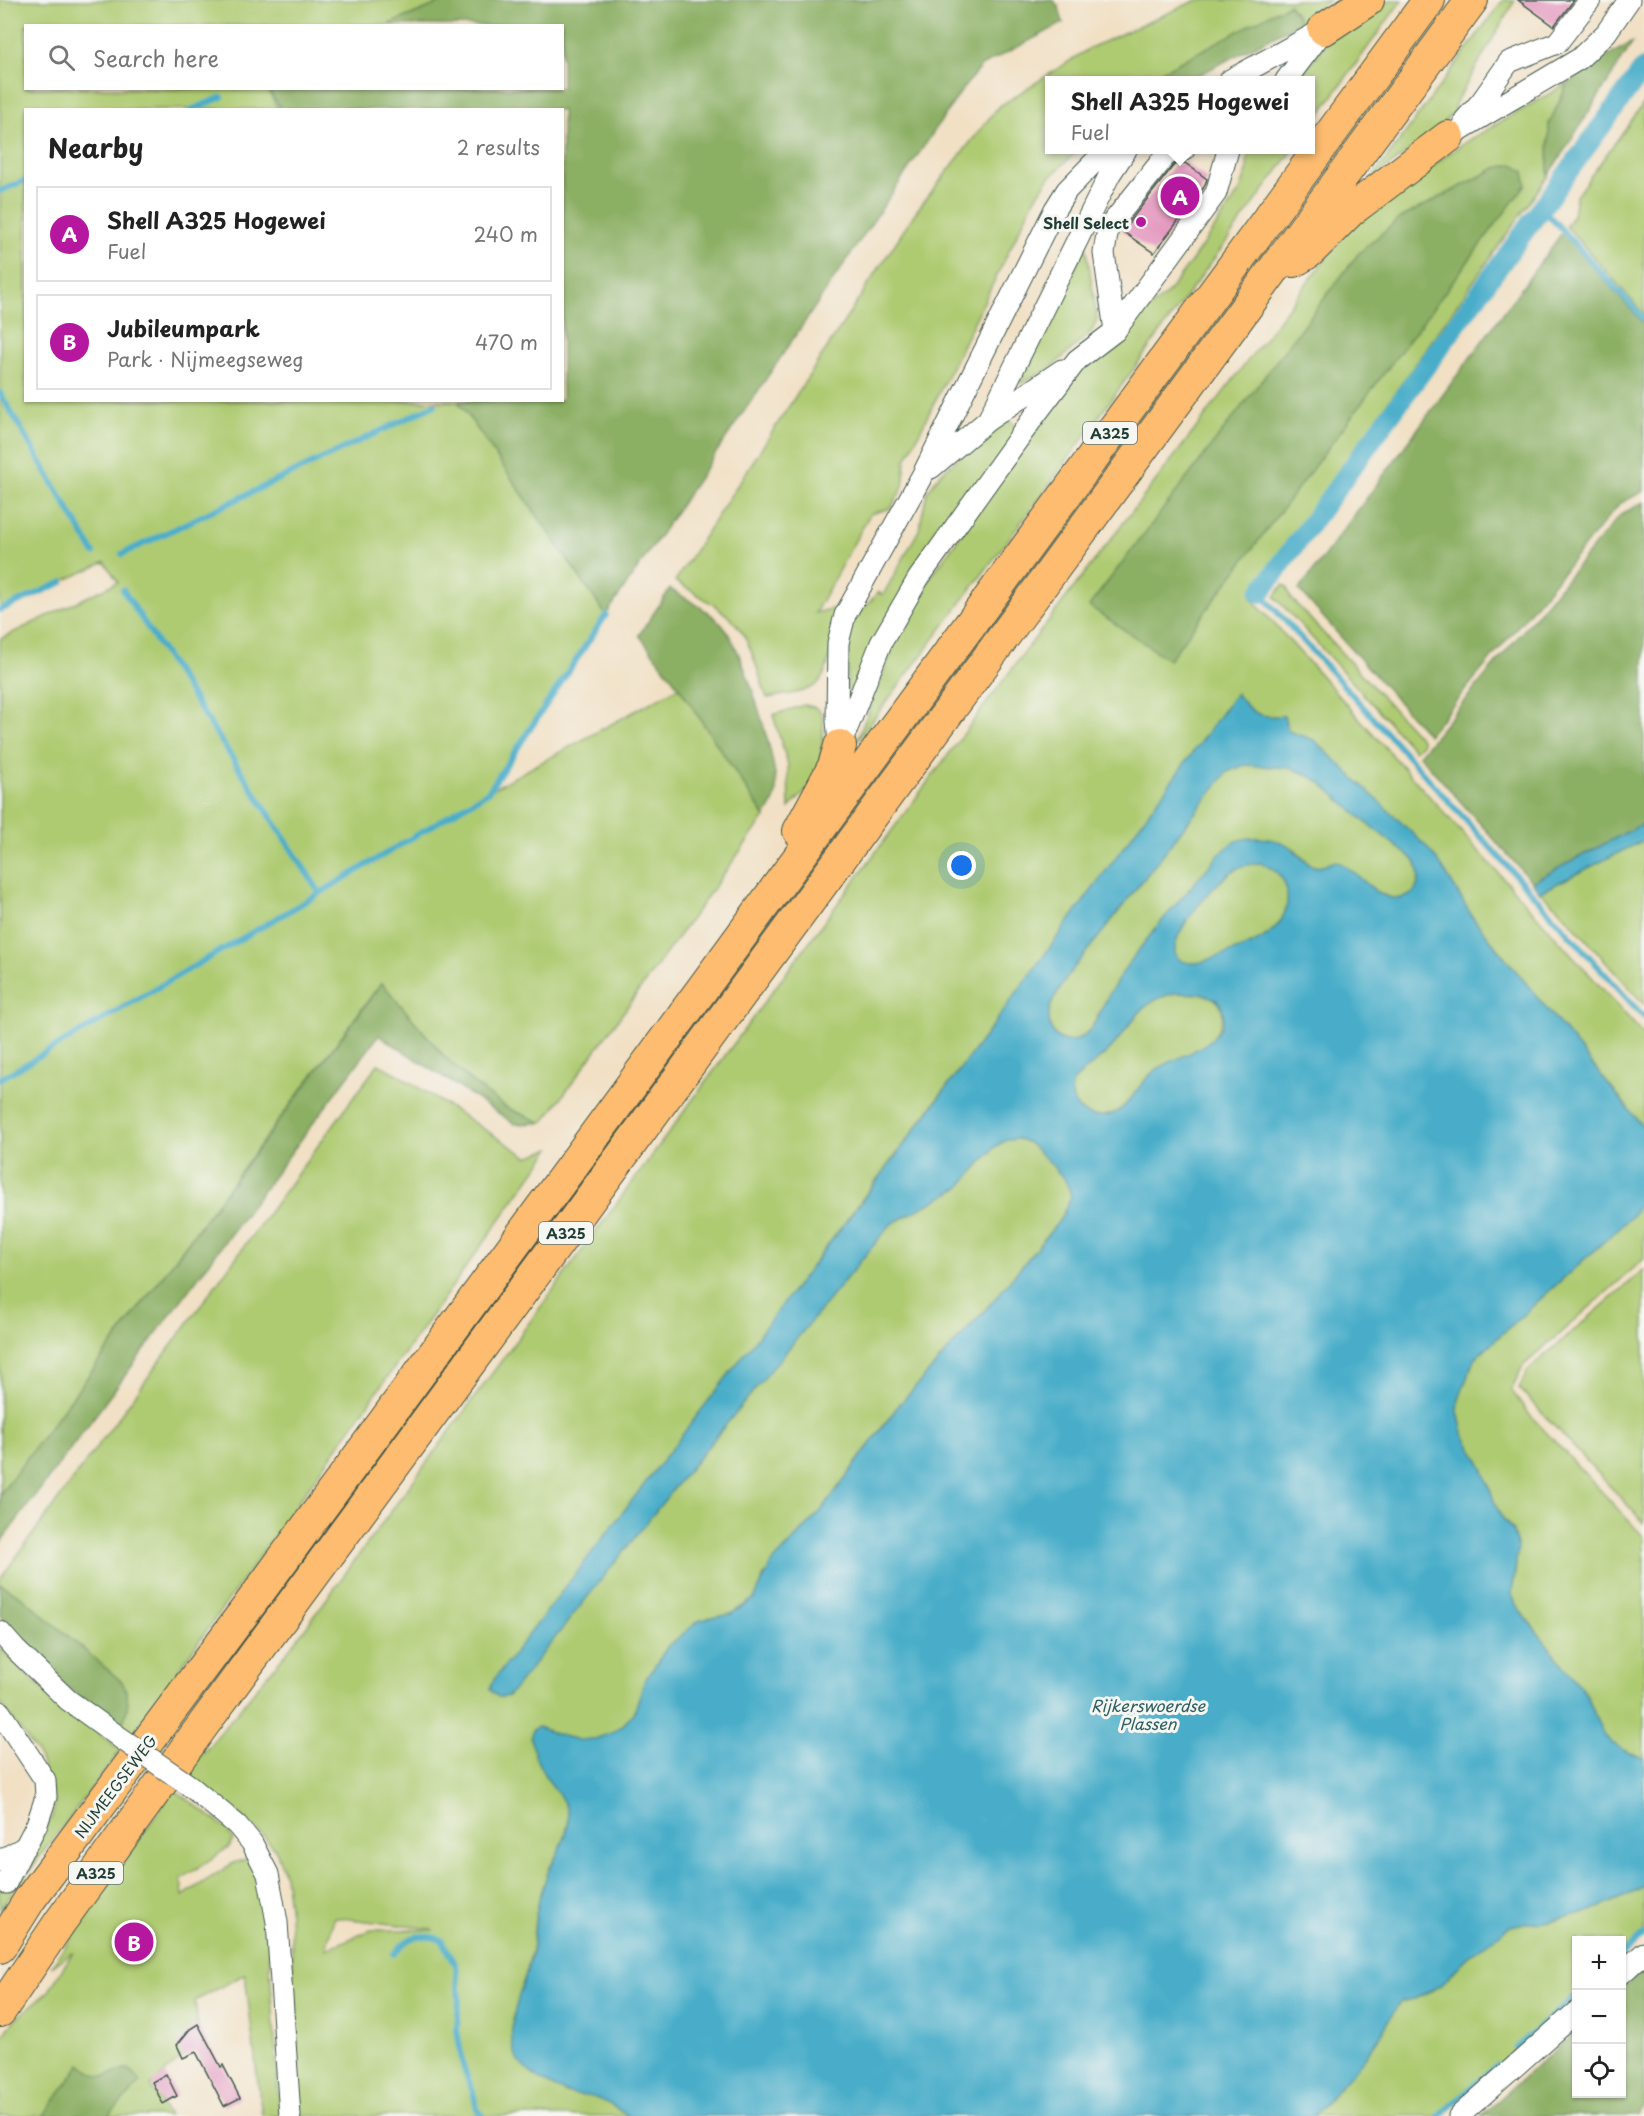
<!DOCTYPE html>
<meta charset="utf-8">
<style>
:root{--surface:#fff;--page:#f6f6f6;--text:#222;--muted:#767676;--line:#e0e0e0;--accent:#b5179e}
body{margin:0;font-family:"Playpen Sans",sans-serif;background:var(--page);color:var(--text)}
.controls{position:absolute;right:18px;bottom:18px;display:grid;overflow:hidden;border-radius:0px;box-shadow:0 2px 4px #0004}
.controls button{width:54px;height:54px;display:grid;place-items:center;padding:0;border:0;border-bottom:2px solid var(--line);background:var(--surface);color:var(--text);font:30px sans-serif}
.you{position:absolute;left:962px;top:866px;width:21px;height:21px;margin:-15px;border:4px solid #fff;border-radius:50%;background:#1a73e8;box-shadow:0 0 0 9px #1a73e833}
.badge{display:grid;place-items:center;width:39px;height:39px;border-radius:50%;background:var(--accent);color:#fff;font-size:20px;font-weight:700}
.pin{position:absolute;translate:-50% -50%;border:3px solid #fff;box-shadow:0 2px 6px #0006}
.popup{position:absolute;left:1045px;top:76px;width:270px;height:78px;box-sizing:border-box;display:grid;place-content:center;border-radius:0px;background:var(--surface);filter:drop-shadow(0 2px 4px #0005);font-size:20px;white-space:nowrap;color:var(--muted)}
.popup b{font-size:22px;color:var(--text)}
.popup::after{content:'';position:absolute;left:50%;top:100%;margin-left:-12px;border:12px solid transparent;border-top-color:var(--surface)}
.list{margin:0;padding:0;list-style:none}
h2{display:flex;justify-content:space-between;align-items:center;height:78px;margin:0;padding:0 24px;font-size:26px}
h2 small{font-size:20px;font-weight:400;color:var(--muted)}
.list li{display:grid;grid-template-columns:39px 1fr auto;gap:18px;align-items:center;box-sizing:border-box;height:96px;margin:0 12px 12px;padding:0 12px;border:2px solid var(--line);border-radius:0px}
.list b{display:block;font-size:22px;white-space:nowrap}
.list p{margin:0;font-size:20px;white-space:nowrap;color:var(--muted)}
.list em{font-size:20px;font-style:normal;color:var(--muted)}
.icon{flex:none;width:33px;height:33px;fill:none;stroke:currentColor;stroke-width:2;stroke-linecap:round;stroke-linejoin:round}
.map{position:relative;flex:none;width:1644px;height:2116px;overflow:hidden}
.search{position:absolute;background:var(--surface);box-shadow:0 2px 4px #0004;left:24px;top:24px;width:540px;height:66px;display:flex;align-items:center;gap:15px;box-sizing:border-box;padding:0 21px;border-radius:0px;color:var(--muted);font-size:22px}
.panel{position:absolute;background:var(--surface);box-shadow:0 2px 4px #0004;left:24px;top:108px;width:540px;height:294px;border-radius:0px}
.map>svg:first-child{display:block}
.green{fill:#afcb72;stroke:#678453;stroke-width:1.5;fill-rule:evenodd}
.forest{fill:#8baf64;stroke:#55764c;stroke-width:1.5}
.water{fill:#4aadc9;stroke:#34757e;stroke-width:1.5;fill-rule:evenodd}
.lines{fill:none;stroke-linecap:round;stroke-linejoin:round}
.stream{stroke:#4aadc9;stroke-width:6}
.canal{stroke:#4aadc9;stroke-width:20}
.building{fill:#e496be}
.minor-casing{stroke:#3e554a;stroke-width:23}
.highway-casing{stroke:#3e554a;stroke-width:34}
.minor{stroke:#fff;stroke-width:21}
.highway{stroke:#fdbc70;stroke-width:32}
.minor-bridge-casing{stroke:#3e554a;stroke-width:23;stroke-linecap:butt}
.minor-bridge{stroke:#fff;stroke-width:21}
.poi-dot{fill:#b5179e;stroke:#f6f6f2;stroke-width:2}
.labels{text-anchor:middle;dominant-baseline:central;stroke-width:6;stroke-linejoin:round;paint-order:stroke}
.shield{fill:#f6f6f2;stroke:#60746d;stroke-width:1.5}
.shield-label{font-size:14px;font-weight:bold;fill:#1f3d34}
.poi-label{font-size:15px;font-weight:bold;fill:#1f3d34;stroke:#f6f6f2;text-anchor:end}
.street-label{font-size:15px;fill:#1f3d34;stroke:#f6f6f2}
.water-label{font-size:16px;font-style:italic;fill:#2c5f61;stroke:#f6f6f2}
</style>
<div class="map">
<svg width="1644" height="2116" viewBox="0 0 1644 2116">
<rect width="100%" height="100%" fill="#f6f6f2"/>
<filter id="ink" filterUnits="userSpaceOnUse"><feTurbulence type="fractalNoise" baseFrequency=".0167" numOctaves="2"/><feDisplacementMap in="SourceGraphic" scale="12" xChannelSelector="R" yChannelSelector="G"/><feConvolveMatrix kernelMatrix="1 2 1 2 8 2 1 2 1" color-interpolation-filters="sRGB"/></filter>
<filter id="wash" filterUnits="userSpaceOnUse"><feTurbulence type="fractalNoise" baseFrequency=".008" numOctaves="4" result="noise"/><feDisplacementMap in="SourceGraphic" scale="24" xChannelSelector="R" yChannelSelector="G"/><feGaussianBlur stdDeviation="1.35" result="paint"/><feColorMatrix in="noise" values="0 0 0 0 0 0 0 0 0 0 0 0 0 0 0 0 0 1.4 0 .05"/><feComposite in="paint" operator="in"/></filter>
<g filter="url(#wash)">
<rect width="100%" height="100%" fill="#f1e0c4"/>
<path class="green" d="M0,0h447l-60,25 -361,1v62l241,1 11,20 -252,1v290l432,1 148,214 -117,176 190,-104 86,130 -222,306 -36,-15 -34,-25 -29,-27 -63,-73 -381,511v-855l118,-57 -13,-20 -105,48z
M1197,0h132l-28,22 -12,-17 -143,75h-96v70h28l-29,28 -16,24 -127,258 -3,27 -12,21 -21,6 -55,99 24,-6c-4,19 -8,65 -22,77 -10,9 -36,11 -50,14 -8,-21 -13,-47 -25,-66 -14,-22 -45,-37 -67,-51l240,-368 83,-106 92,-59z
M1390,0h12l-91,126 -1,-46h-12l34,-45z
M1503,0h12l-61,106v6l-22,21 -62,48z
M1568,83l-19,41 -1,52 -270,382 -27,40 393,437v93l-171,-210 -32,-53 -127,-125 -26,-9 -4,-15c-26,2 -32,-3 -48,-22l-243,331 -264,351 -222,321 175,-219 209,-254 68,-36 36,-41 11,-7 13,-1 10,4 22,20 14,17 5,11 1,7 -12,23 -66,80 -95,105 -77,105 -31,33 -27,33 -3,11 -6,11 -23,15 -12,4 -10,-1 -41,29 -24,36 -10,31 -10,11 -12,9 -17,6 -17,1 -23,-6 -17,-7 -4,23 14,30 10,13 10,16v15l-5,20 -14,25 -14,49 -3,31 -9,36 2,83 41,25 23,3 17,6 22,14h-141l-9,-7 -1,7h-176l-11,-201 -5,-39 -9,-26 -20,-22 -70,-54 109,-132 465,-634 266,-358 325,-424 110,-81zM1496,168l-326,491 -80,-53 269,-353 40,-34zM334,1917l98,12 1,1h-62l-45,19z
M1644,103v211l-78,-88 7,-11 3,-19z
M1248,150h45l-249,342 -187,249 43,-112 16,-31 163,-231 88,-73 26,-35 47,-68 7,-20z
M1086,245l11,74 -5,12 -45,40 -26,12 -2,-4z
M1009,420l10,9 -172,272 1,-72c7,-15 20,-23 30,-37l5,3 36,-65 8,-38 14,-19 26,-22z
M1283,585l4,2 3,10 132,143v4l-8,6 -139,-153z
M804,705c7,1 13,2 17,8 6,8 -1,57 -6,66 -5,11 -18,20 -26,29l-1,-43 -15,-50z
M1245,765l46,3 15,6 14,8 43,38 52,41c9,20 1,44 -26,36 -13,-4 -24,-14 -34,-22 -4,-4 -10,-10 -15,-12 -9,-3 -16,6 -26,3 -10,-3 -13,-13 -21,-18 -5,-2 -13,-2 -18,-4 -31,-6 -34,-8 -58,13 -38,45 -80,88 -109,139 -8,14 -13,33 -27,41 -6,4 -14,6 -21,2 -9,-5 -12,-17 -11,-27 4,-23 41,-64 56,-83 40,-52 81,-105 122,-157z
M1644,840v164l-86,-96 -18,-16z
M1261,863c14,6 24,13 26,29 5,48 -52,57 -85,70 -9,2 -26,2 -27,-11 -3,-21 45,-75 63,-83 8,-4 15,-4 23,-5z
M1176,993c10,1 23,0 32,3 24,8 14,36 -1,47 -15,11 -34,16 -49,26 -24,15 -29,51 -64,47 -8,-1 -15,-5 -19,-12 -4,-8 -5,-13 -2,-22 11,-13 26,-21 38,-34 22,-24 28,-48 65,-55z
M378,1064l16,8 134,85 23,-9 -419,587 -11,-8c7,-17 10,-29 1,-45l-100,-85 -22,-13v-5z
M1644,1197v62l-121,107 -12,24 18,24 115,123v221l-21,-8 -12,-8 -8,-8 -17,-40 -70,-89 -4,-11 4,-27 -3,-37 -11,-13 -7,-13 -12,-36 -20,-35 -5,-21 1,-13 15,-40 157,-142z
M1644,1270v253l-125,-135 9,-18z
M0,1647c36,40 78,71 121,103l-121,159v-26l32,-29 20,-38 3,-15 -17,-47 -38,-52z
M174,1789l53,40 6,11 -4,7 -48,32 2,17 50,-33 14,-4 12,21 7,28 14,208h-18l-17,-142 -50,27 5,40 -49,45 18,30h-169v-75l14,-21 35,-29 24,-39 -22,15z
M1644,1885v53l-22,20v-18h-46v57l-134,119h-128l21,-23 64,-90 30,-10 20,-16 8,-11 36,-28 18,-12 13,-3 21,-1 46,-11 48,-21z"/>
<path class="forest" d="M447,0h606l6,7 4,16 -82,43 -19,24 -356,525 -148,-214 104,-1v-290l-281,-1 -13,-20 294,-1v-62l-175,-1z
M1289,4l12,18 -112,58h-43z
M1633,42l-85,134 1,-52 19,-41 27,-20z
M1513,164l11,8 2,12 -357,476 -80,-54 270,-353 40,-34 97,-51z
M1562,233l82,91v167l-25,13 -191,231 -129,-145z
M1644,502v321l-112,59 -113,-127 202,-241z
M670,589c17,10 45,24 56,41 18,26 52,131 50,162 0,9 -7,18 -11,25l-86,-130 -40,-52z
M382,983l62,73 29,27 34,25 36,15 -28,1 -136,-89 -379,508v-49z
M0,1584l22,13 100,85c9,16 6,28 -1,45l-61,-45 -33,-34 -27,-34z
M1644,1968v137l-7,11h-156l95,-85v63h46v-105z
M81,2064c6,5 13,12 22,12 16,-1 25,-19 37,7l-32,33h-65z"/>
<path class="water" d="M1236,693c15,21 23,25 48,23l4,15 26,9 112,106 15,19 32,53 171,210v69l-13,20 -157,142 -15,40 -1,13 5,21 20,35 12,36 7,13 10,13 6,18 -5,36 -1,10 4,11 70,89 17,40 8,8 12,8 21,8v127l-5,5 -48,21 -46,11 -21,1 -13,3 -42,30 -28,29 -26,14 -12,2 -4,2 -18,32 -17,24 -50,57h-686c-12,-8 -25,-17 -41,-20 -7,-1 -15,0 -22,-4 -13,-5 -29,-14 -39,-23 -33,-28 0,-84 6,-117 3,-20 2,-39 9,-59 3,-8 5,-17 9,-25 7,-14 15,-27 18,-42 3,-19 -9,-31 -19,-45 -9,-11 -21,-37 -17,-51l6,-3 17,7 23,6 17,-1 17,-6 12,-9 10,-11 10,-31 24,-36 32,-26 31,-6 23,-15 17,-35 50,-53 77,-105 95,-105 66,-80 12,-23 -1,-7 -5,-11 -15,-17 -21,-20 -10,-4 -13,1 -11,7 -36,41 -68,36 -209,254 -170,214c-8,8 -15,7 -22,-3l3,-8 375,-488 125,-168zM1245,765l46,3 15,6 14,8 43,38 52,41c3,6 4,11 4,18 -1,7 -3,12 -9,16 -29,16 -51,-26 -74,-34 -8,2 -15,8 -23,5 -10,-4 -14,-13 -22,-19 -16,-10 -44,-13 -60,-3 -5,4 -10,9 -14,13 -38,45 -80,88 -109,139 -8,14 -13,33 -26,41 -7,4 -15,6 -22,2 -9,-5 -12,-17 -11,-27 4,-22 41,-64 56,-83 40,-52 81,-105 122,-157zM1261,863c14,6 24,14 26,29 5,48 -52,57 -85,70 -9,2 -26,2 -27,-11 -2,-21 42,-70 59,-81 9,-5 17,-6 27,-7zM1176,993c14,0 40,-2 46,15 12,34 -45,48 -65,61 -23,15 -28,51 -63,47 -8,-1 -15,-6 -19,-12 -4,-8 -5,-14 -2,-22 11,-13 26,-21 38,-34 22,-24 28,-48 65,-55z
M1644,823v17l-104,52 -8,-10z"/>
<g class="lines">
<path class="stream" d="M191,110l31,-13
M0,191l26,-11
M1542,208l102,111
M0,393l94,160
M122,554l313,-149
M123,590l197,303
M1260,593l384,424
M0,610l63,-28
M0,1079l320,-186 168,-101 118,-177
M394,1954c15,-19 25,-22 48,-14l14,25 3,33 -2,32 6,36 10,26 4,17 6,7
M1622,1955l22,-20
M1516,2048l60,-53
M1439,2116l58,-51"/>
<path class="canal" d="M1260,593l384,-525"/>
</g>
<g id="blocks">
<path class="building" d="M1518,0h56l-20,26z
M1185,163l22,16 -3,8 -50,66 -32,-22 52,-66z
M198,2024l23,43 2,-2 17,33 -16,8 -28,-54 -13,6 -6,-13 13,-16z
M166,2074l11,22 -14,8 -11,-22z"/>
</g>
</g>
<g filter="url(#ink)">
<use href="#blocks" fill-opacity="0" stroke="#3e554a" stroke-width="1.5"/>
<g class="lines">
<defs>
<path id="minor" d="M1230,80l94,-51
M1286,80l34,-45
M1465,120l16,-18 28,-40 48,-19 33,-43
M1448,137l131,-78 27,-26 23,-33
M1115,331l-11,-78 4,-25 59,-74 17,-4
M988,420l122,-246 16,-24
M931,468l57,-48 74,-50
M839,743l-2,-22 1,-78 7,-28 78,-141 132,-265 12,-19 39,-40
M840,746l41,-103 37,-64 118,-165 41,-54 38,-29 101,-138 12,-43
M0,1632l15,17 53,51 54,39
M0,1712l45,68 1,17 -9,27 -12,23 -25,14
M190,1786l47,39 15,18 16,31 9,48 13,194
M6,1883l18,-36
M1622,1973l22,-20
M1459,2116l117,-104"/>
<path id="highway" d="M1324,29l44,-29
M1294,261l15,-9 41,-41 98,-74
M799,831l35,-65 6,-20
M0,1947l30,-48 215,-288 1184,-1611
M0,2011l60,-89 135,-186 1277,-1736"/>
</defs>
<use href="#minor" class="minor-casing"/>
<use href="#highway" class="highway-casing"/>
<use href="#minor" class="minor"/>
<use href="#highway" class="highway"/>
<defs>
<path id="minor-bridge" d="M122,1739l68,47"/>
</defs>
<use href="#minor-bridge" class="minor-bridge-casing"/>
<use href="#minor-bridge" class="minor-bridge"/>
</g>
</g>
<circle class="poi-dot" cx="1141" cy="222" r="6"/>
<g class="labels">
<g class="shield">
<rect x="1083" y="422" width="54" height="22" rx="4.5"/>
<rect x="539" y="1222" width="54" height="22" rx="4.5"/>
<rect x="69" y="1862" width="54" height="22" rx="4.5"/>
</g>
<g class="shield-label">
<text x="1110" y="433">A325</text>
<text x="566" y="1233">A325</text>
<text x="96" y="1873">A325</text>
</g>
<g class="poi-label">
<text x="1129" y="222">Shell Select</text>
</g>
<g class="street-label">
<text transform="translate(115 1786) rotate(-53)">NIJMEEGSEWEG</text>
</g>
<g class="water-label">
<text x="1148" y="1705">Rijkerswoerdse<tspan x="1148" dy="18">Plassen</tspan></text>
</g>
</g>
</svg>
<div class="controls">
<button>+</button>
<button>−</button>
<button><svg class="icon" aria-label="locate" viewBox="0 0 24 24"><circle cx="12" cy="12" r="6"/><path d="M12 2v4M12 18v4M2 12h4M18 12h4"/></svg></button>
</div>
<div class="you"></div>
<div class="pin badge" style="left:1180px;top:196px">A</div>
<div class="popup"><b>Shell A325 Hogewei</b>Fuel</div>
<div class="pin badge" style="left:134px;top:1942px">B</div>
<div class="search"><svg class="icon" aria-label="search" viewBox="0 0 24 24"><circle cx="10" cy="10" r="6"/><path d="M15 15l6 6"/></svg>Search here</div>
<section class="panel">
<h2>Nearby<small>2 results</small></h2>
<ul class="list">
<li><span class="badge">A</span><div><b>Shell A325 Hogewei</b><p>Fuel</p></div><em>240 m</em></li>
<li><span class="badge">B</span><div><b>Jubileumpark</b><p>Park · Nijmeegseweg</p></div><em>470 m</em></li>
</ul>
</section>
</div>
